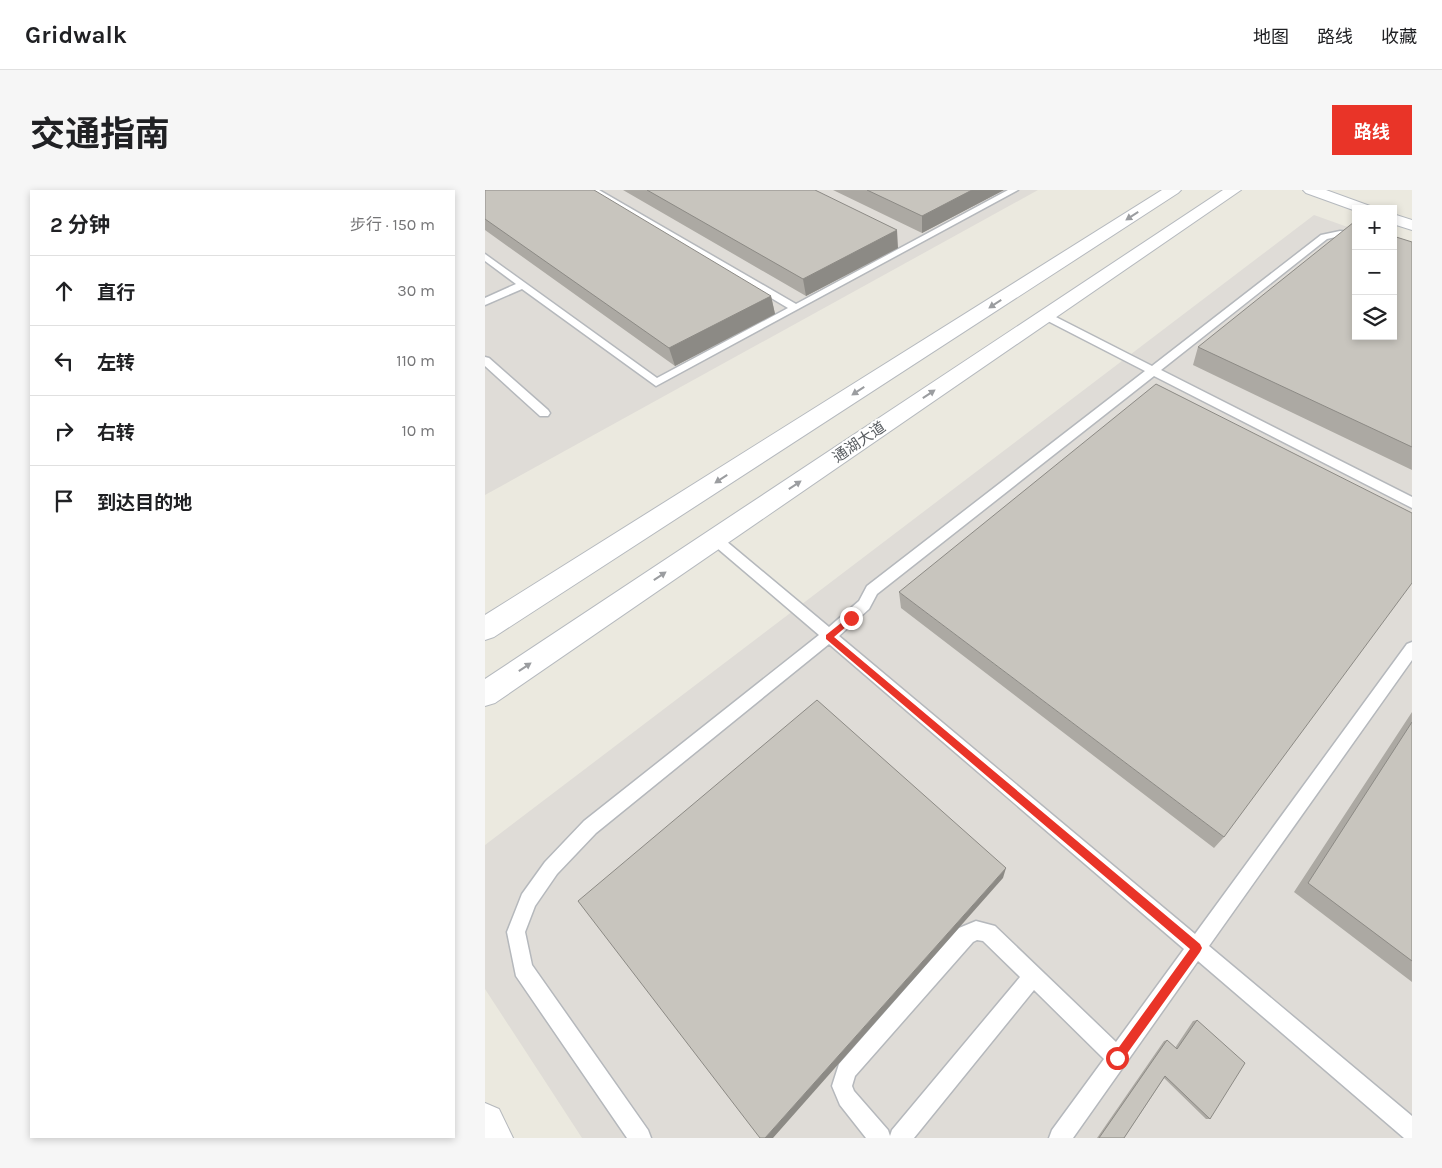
<!DOCTYPE html>
<html lang="zh">
<meta charset="utf-8">
<style>
:root{--surface:#fff;--page:#f6f6f6;--text:#202124;--muted:#757577;--line:#e0e0e0;--accent:#e93428}
body{margin:0;font-family:Karla,"Noto Sans SC",sans-serif;background:var(--page);color:var(--text)}
.controls{position:absolute;right:15px;top:15px;display:grid;overflow:hidden;border-radius:0px;box-shadow:0 2px 8px #0003}
.controls button{width:45px;height:45px;display:grid;place-items:center;padding:0;border:0;border-bottom:1px solid var(--line);background:var(--surface);color:var(--text);font:25px sans-serif}
.stop{position:absolute;width:15px;height:15px;margin:-11px;border:4px solid #e93428;border-radius:50%;background:#fff}
.stop.end{background:#e93428;border-color:#fff;box-shadow:0 1px 5px #0008}
.list{margin:0;padding:0;list-style:none}
h2{display:flex;justify-content:space-between;align-items:center;height:65px;margin:0;padding:0 20px;font-size:21px}
h2 small{font-size:16px;font-weight:400;color:var(--muted)}
.list li{display:grid;grid-template-columns:32px 1fr auto;gap:15px;align-items:center;box-sizing:border-box;height:70px;padding:0 20px;border-top:1px solid var(--line)}
.list b{display:block;font-size:19px;white-space:nowrap}
.list em{font-size:16px;font-style:normal;color:var(--muted)}
.icon{flex:none;width:28px;height:28px;fill:none;stroke:currentColor;stroke-width:2;stroke-linecap:round;stroke-linejoin:round}
.map{position:relative;flex:none;width:927px;height:948px;overflow:hidden;border-radius:0px}
header{display:flex;align-items:center;gap:30px;box-sizing:border-box;height:70px;padding:0 25px;background:var(--surface);border-bottom:1px solid var(--line)}
header strong{font-size:24px}
nav{display:flex;gap:28px;margin-inline-start:auto;font-size:18px}
.intro{display:flex;align-items:center;justify-content:space-between;box-sizing:border-box;height:120px;padding:0 30px}
h1{margin:0;font-size:35px}
.button{padding:12px 22px;border-radius:0px;background:var(--accent);color:#fff;font-size:18px;font-weight:700}
main{display:flex;gap:30px;padding:0 30px}
aside{flex:1;background:var(--surface);border-radius:0px;box-shadow:0 2px 8px #0003}
.map>svg:first-child{display:block}
.industrial{fill:#dfdcd7}
.lines{fill:none;stroke-linecap:round;stroke-linejoin:round}
.lane-casing{stroke:#b5b8bc;stroke-width:3}
.street-casing{stroke:#b5b8bc;stroke-width:2}
.secondary-casing{stroke:#b5b9be;stroke-width:2}
.lane{fill:#fff;fill-rule:evenodd}
.street{fill:#fff;fill-rule:evenodd}
.secondary{fill:#fff;fill-rule:evenodd}
.wall{fill:#aca9a3}
.shaded-wall{fill:#8c8a85}
.building{fill:#c8c5be;stroke:#8c8a85}
.oneway{fill:#9b9da0}
.route{fill:#e93428}
.labels{text-anchor:middle;dominant-baseline:central;stroke-width:4;stroke-linejoin:round;paint-order:stroke}
.far-street-label{font-size:15px;fill:#585c60;stroke:#fff}
</style>
<header>
<strong>Gridwalk</strong>
<nav><a>地图</a><a>路线</a><a>收藏</a></nav>
</header>
<div class="intro"><h1>交通指南</h1><a class="button">路线</a></div>
<main>
<aside>
<h2>2 分钟<small>步行 · 150 m</small></h2>
<ul class="list">
<li><svg class="icon" aria-label="ahead" viewBox="0 0 24 24"><path d="M12 20V5M6 11l6-6 6 6"/></svg><div><b>直行</b></div><em>30 m</em></li>
<li><svg class="icon" aria-label="left" viewBox="0 0 24 24"><path d="M17 20v-9H6M10 6l-5 5 5 5"/></svg><div><b>左转</b></div><em>110 m</em></li>
<li><svg class="icon" aria-label="right" viewBox="0 0 24 24"><path d="M7 20v-9h11M14 6l5 5-5 5"/></svg><div><b>右转</b></div><em>10 m</em></li>
<li><svg class="icon" aria-label="arrive" viewBox="0 0 24 24"><path d="M6 21V4h12l-3 4 3 4H6"/></svg><div><b>到达目的地</b></div></li>
</ul>
</aside>
<div class="map">
<svg width="927" height="948" viewBox="0 0 927 948">
<rect width="100%" height="100%" fill="#ebe9df"/>
<path class="industrial" d="M0,0h553l-553,305z
M829,25l42,15v106h37l19,-85v887h-830l-97,-149v-144z"/>
<g class="lines">
<defs>
<path id="lane" d="M104,0h10l197,114 212,-114h10l-362,196 -134,-97 -37,16v-7l31,-14 -31,-23v-7l172,124 131,-70z
M855,41l16,1v6l-16,-2 -13,3 -166,131 251,127v11l-258,-132 -277,218 -8,15 -30,27 356,298 212,-290 5,-2v18l-203,286 203,170v22h-8l-206,-177 -125,177h-24l3,-8 52,-71 -70,-69 -120,148h-48l-26,-33 -8,-19 7,-22 120,-136 17,-7 19,5 121,116 68,-93 -355,-305 -233,189 -39,41 -22,32 -10,26 7,33 116,165 3,8h-24l-111,-162 -9,-44 15,-38 23,-32 39,-41 235,-186 -109,-93 -2,-3 2,-3h10l109,91 30,-26 8,-15 278,-215 -103,-53v-4h8l102,52 169,-131zM492,750l6,1 37,36 -128,153 -2,6 -2,-6 -34,-39 -2,-5 3,-10 118,-134z
M0,167l4,1 59,52 2,3 -2,3h-8l-55,-50z"/>
<path id="street" d="M0,913l14,6 14,29h-28z"/>
<path id="secondary" d="M677,0h19l-3,3 -684,444 -9,3v-25z
M738,0h18l-746,513 -10,3v-27z
M818,0h23l44,16 2,3h-16v2l-50,-18z
M908,24l19,6v10l-19,-6z"/>
</defs>
<use href="#lane" class="lane-casing"/>
<use href="#street" class="street-casing"/>
<use href="#secondary" class="secondary-casing"/>
<use href="#lane" class="lane"/>
<use href="#street" class="street"/>
<use href="#secondary" class="secondary"/>
</g>
<path class="wall" d="M0,0l286,106 4,18 -100,52 -190,-136z
M138,0h192l83,58 -92,48z
M348,0h171l-82,43z
M927,52v228l-219,-105 5,-18z
M414,402l325,245 -10,11 -313,-240z
M927,522v270l-118,-90z
M712,830l13,99h-4l-42,-41 -40,60h-27l67,-97 3,-1 8,8 18,-27z"/>
<path class="shaded-wall" d="M487,0h32l-82,43v-17z
M412,40l1,18 -92,48 -3,-17z
M286,106l4,18 -100,52 -6,-18z
M521,678l-3,10 -230,260h-8z"/>
<path class="building" d="M0,0h109l177,106 -102,52 -184,-129z
M162,0h168l82,40 -94,49z
M382,0h105l-50,26z
M869,32h2v114h37v-100l19,6v205l-214,-100z
M671,194l256,129v70l-188,254 -325,-245z
M332,510l189,168 -241,270h-5l-182,-237z
M927,532v239l-104,-78z
M712,830l48,43 -35,56 -45,-43 -41,62h-25l68,-98 10,9z"/>
<defs><path id="oneway-solid" d="M-6-.8H1V-3.2L6.5 0L1 3.2V.8H-6Z" transform="scale(1.25)"/></defs>
<g class="oneway">
<use href="#oneway-solid" transform="translate(647 26) rotate(147)"/>
<use href="#oneway-solid" transform="translate(510 114) rotate(147)"/>
<use href="#oneway-solid" transform="translate(373 201) rotate(147)"/>
<use href="#oneway-solid" transform="translate(444 204) rotate(-34)"/>
<use href="#oneway-solid" transform="translate(236 289) rotate(147)"/>
<use href="#oneway-solid" transform="translate(310 295) rotate(-34)"/>
<use href="#oneway-solid" transform="translate(175 386) rotate(-34)"/>
<use href="#oneway-solid" transform="translate(40 477) rotate(-34)"/>
</g>
<path class="route" d="M366,425l3,1v4l-20,17 366,307 2,4 -2,4 -79,110 -4,2 -3,-2 -2,-4 2,-4 76,-105 -364,-310v-4z"/>
<g class="labels">
<g class="far-street-label">
<text transform="translate(374 252) rotate(-34)">通湖大道</text>
</g>
</g>
</svg>
<div class="controls">
<button>+</button>
<button>−</button>
<button><svg class="icon" aria-label="layers" viewBox="0 0 24 24"><path d="M12 4l9 5-9 5-9-5zM3 14l9 5 9-5"/></svg></button>
</div>
<div class="stop" style="left:632px;top:868px"></div>
<div class="stop end" style="left:366px;top:428px"></div>
</div>
</main>
